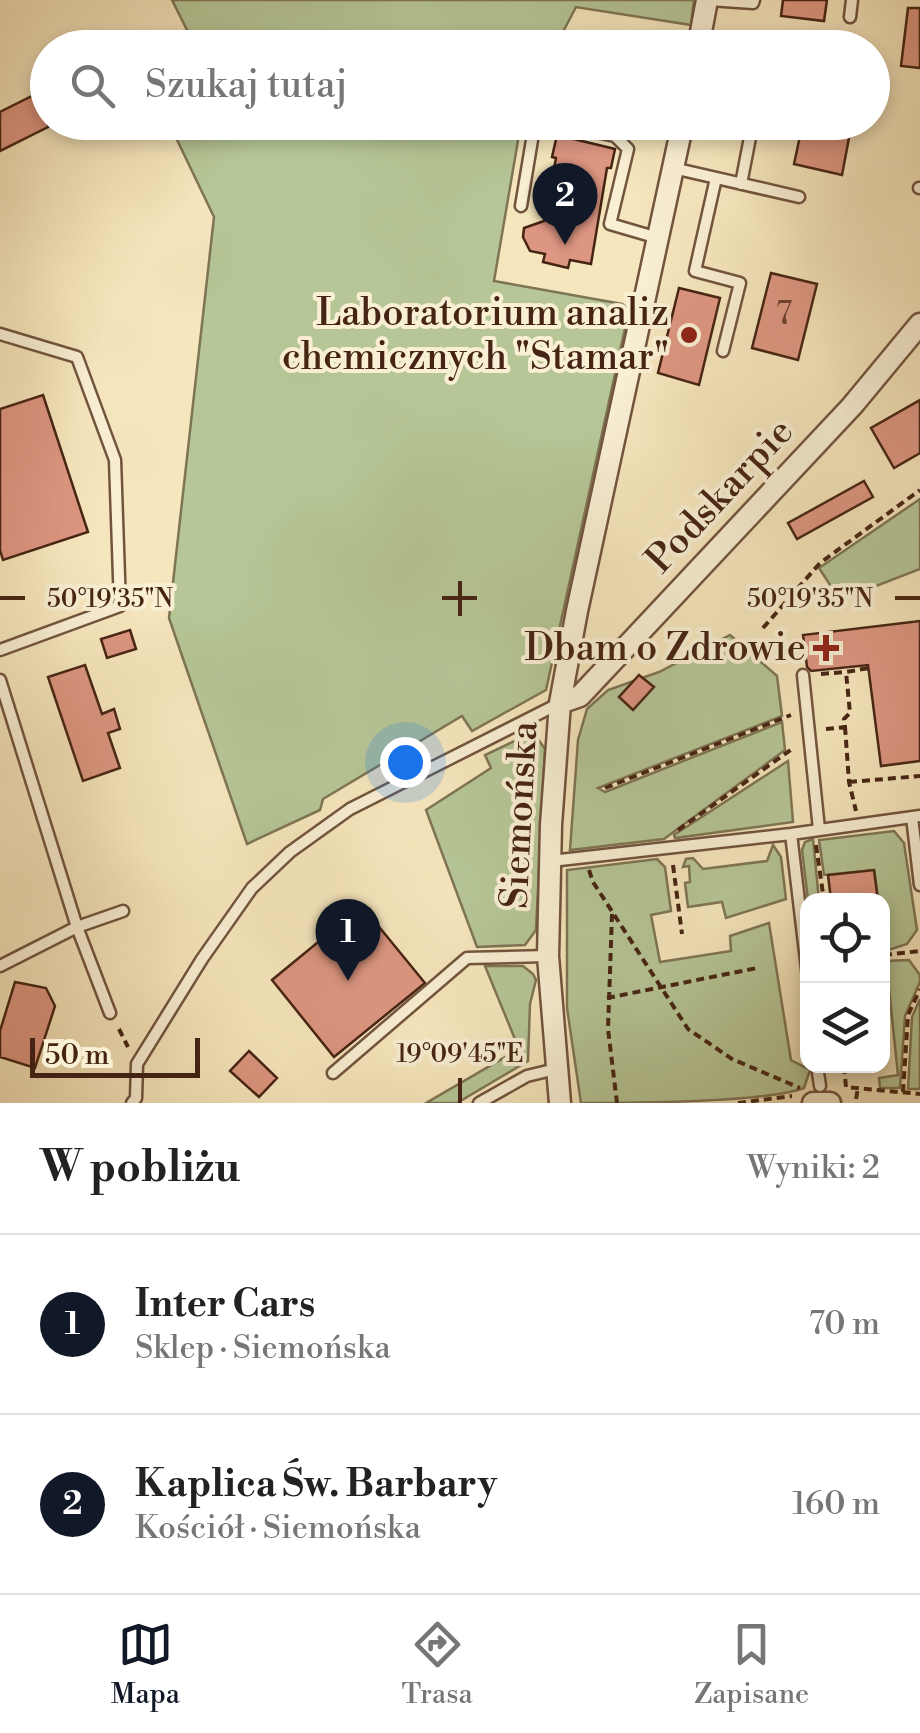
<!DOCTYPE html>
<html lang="pl">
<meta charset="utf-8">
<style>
:root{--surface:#fff;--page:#f2f2f2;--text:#222;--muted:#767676;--line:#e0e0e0;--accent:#111827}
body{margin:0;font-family:"Libre Bodoni",serif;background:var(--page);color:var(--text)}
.controls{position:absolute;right:30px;bottom:30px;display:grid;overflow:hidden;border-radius:20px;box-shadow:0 5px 15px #0003}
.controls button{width:90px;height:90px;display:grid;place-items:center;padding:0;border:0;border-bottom:2px solid var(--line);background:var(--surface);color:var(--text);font:50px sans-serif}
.scale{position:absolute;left:30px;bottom:25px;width:170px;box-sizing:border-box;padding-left:10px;border:5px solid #462413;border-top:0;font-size:28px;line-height:35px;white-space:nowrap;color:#462413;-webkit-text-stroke:8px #f9efd4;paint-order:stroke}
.you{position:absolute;left:405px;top:762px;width:35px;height:35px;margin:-25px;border:8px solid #fff;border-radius:50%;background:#1a73e8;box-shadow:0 0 0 15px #1a73e833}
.badge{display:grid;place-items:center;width:65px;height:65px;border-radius:50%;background:var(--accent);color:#fff;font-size:32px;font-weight:700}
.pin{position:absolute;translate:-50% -82px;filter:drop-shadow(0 2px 5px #0008)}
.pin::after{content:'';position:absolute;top:52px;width:35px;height:30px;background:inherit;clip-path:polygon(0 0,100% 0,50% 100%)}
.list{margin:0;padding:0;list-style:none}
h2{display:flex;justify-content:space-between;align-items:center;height:130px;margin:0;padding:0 40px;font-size:42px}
h2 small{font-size:32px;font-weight:400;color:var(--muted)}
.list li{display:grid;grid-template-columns:65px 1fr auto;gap:30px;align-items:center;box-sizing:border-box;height:180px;padding:0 40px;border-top:2px solid var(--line)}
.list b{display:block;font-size:38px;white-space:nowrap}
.list p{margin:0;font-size:32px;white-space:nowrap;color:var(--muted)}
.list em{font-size:32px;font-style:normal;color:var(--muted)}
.icon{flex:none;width:55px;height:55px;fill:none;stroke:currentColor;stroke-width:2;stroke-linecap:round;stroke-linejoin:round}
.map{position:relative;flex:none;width:920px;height:1103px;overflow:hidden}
.search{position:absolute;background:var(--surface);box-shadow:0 5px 15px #0003;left:30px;right:30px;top:30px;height:110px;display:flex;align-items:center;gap:25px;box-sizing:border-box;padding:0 35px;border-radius:55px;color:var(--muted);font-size:38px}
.sheet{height:490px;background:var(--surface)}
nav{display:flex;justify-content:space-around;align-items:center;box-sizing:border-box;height:140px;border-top:2px solid var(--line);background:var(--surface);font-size:28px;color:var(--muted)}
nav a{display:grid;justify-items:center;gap:5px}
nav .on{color:var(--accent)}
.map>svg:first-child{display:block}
.green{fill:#b6c696;stroke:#7e7554;stroke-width:2.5}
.building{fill:#dd9681;stroke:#462413;stroke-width:2.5}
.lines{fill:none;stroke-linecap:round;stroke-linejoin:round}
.service-casing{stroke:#72543e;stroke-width:15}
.minor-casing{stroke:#72543e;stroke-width:25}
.path{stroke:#462413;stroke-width:4;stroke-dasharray:8 5;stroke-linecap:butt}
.service{stroke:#f9efd4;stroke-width:10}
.minor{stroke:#f9efd4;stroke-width:20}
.ticks{fill:none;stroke:#462413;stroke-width:4}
.poi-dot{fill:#8f2418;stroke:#f9efd4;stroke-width:4}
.labels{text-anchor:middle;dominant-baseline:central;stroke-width:8;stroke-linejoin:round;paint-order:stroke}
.number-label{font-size:32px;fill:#6c402e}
.poi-label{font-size:38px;fill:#462413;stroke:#f9efd4;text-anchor:end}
.street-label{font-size:38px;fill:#462413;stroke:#f9efd4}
.ticks-label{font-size:25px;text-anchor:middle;fill:#462413;stroke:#f9efd4;stroke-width:8;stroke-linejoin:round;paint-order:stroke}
</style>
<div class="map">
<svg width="920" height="1103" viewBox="0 0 920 1103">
<rect width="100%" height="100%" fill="#f6e6bd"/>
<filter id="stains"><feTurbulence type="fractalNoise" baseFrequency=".002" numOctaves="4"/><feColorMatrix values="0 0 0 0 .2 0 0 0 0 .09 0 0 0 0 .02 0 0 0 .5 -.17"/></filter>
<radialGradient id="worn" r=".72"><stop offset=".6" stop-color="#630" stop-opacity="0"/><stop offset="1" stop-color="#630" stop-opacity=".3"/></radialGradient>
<path class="green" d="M172,0h522l-3,25 -115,-18 -21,40 -359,1z
M169,123h352l-27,158 128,23 7,6 -83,380 -74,41 -10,-15 -139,83 -3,11 -73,34 -78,-226 45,-401z
M920,499v70l-80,31 -21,-32z
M730,635l47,41 5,40 -184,72 7,4 177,-70 3,28 -121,89 -94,11 8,-110 9,-31 21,-19 51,-18z
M525,736l13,3 7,10 -9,181 -11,15 -48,2 -51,-137 65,-42 -6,-13z
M788,761l5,61 -118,16 -1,-3z
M894,831l10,12 13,87 -10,14 -22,7 -3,-50 -4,-1 -4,-30 -50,5 -5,-35z
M813,839l6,61h-11l-6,-50 3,-8z
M773,845l8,12 5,42 -60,19 -4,-16 -34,5 -3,-24 5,-1 -1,-16 -6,1 3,-8 7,-1 10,11 64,-8z
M657,859l8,8 6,44 -20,4 9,47 71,-11 -1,-15 39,-13 22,137 19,10 -6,18c-40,15 -172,15 -223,15l-14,-95v-138z
M909,960l11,15v7l-15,34 -5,72h-20l-1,-10 19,-3 -12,-114z
M485,966h38l10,8 3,6 -6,24 -2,57 -71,42h-31l93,-54z
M920,999v90h-12l4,-72z"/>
<path class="building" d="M783,0h44l-3,21 -43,-5z
M908,8h12v60l-19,-2z
M48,88v39l-48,24v-39z
M803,122h49l-10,53 -48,-11z
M557,135l58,14 -4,19h-4l-16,96 -21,-4 -2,8 -25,-6 2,-8 -15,-3 -7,-14 1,-9 20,-7 12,-63 -4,-1z
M771,273l46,11 -19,76 -46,-12z
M679,288l41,10 -21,87 -41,-12z
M43,395l45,137 -85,28 -3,-10v-141z
M920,400v53l-26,15 -23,-40z
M864,481l9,16 -76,42 -9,-16z
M920,621v140l-39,5 -13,-101 -57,6 -4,-4 -4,-32z
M130,630l6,19 -29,9 -6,-19z
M85,665l17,49 12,-5 6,20 -12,4 12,35 -37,13 -35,-104z
M639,675l15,12 -21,23 -14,-13z
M874,870l4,30h-47l-3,-25z
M362,906l63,77 -91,74 -62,-77z
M15,982l31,6 9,18 -20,62 -35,-11v-26z
M249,1051l28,27 -18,19 -29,-26z"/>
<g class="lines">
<defs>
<path id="service" d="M709,0l44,3 1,-3
M850,17l2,-17
M549,122l66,14 13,13 -18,75 48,14
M673,168l126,29
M716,178l-21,93 45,12 -17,68
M741,184l12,-62
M919,188h1
M521,206l14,-84
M0,334l77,23 38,103 5,146 -120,44
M803,675l16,154
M0,680l77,247 33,86
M912,817l8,68
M791,834l17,143
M551,861l240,-27 129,-18
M0,966l77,-39 46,-16
M817,1066l3,20
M333,1073l134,-115 80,-2
M132,1103l4,-5 1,-34 65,-105 50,-71 38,-36 60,-43 210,-106
M479,1103l48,-27 29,-7"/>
<path id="minor" d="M698,48l9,-48
M560,703l20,-7 15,-16 257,-274 68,-82
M560,1103l-12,-147 3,-131 9,-122 17,-92 106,-489
M813,1103h17"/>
</defs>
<use href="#service" class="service-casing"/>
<use href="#minor" class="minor-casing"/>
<path class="path" d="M635,136l10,-14
M763,628l57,-65 100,-73
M821,674l25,-2
M845,727l4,55 7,29
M826,729l19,-2 -1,-8 6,-6 -4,-41 23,-4
M849,782l71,-6
M605,788l186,-73
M678,830l114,-81
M816,845l8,56
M673,865l9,69
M589,870l4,12 95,147 44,30 68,29
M612,914l-4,115 9,74
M884,955l36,-4
M607,998l150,-30
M119,1029l9,18
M844,1066l2,21 74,7
M903,1092l5,-77 12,-26
M856,1099l2,-11
M738,1103l54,-7"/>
<use href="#service" class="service"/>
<use href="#minor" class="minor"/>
</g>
<path class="ticks" d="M460,581v35M0,598h25M442,598h35M895,598h25M460,1078v25"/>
<g class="poi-dot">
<circle cx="689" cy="335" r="10"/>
<path d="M821 633h10v10h10v10h-10v10h-10v-10h-10v-10h10z"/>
</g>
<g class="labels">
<g class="number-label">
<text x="784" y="314">7</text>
</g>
<g class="poi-label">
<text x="669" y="313">Laboratorium analiz<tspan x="669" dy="44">chemicznych "Stamar"</tspan></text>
<text x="806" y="648">Dbam o Zdrowie</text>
</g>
<g class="street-label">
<text transform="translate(720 496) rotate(-47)">Podskarpie</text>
<text transform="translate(520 815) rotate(-87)">Siemońska</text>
</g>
</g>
<g class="ticks-label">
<text x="810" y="607">50°19'35"N</text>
<text x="110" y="607">50°19'35"N</text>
<text x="460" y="1062">19°09'45"E</text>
</g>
<rect width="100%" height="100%" filter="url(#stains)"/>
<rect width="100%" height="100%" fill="url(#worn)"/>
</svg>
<div class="controls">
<button><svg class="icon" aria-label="locate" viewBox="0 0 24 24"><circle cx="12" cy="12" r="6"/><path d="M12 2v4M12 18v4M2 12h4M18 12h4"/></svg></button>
<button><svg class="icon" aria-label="layers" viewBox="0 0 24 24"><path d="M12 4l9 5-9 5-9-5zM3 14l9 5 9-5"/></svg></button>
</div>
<div class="scale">50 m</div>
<div class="you"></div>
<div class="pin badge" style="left:348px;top:981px">1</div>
<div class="pin badge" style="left:565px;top:245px">2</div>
<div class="search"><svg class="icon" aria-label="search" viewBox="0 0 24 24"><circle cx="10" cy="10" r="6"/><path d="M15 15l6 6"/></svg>Szukaj tutaj</div>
</div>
<section class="sheet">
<h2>W pobliżu<small>Wyniki: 2</small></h2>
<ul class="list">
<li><span class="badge">1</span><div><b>Inter Cars</b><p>Sklep · Siemońska</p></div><em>70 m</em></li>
<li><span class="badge">2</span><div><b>Kaplica Św. Barbary</b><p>Kościół · Siemońska</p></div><em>160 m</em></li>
</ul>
</section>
<nav>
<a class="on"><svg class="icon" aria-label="map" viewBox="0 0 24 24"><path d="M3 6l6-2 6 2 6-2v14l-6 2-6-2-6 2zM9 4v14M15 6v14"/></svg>Mapa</a>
<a><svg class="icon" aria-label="directions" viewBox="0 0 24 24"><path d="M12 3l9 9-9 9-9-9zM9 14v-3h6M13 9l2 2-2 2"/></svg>Trasa</a>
<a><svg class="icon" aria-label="saved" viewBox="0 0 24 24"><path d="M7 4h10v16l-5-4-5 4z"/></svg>Zapisane</a>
</nav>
